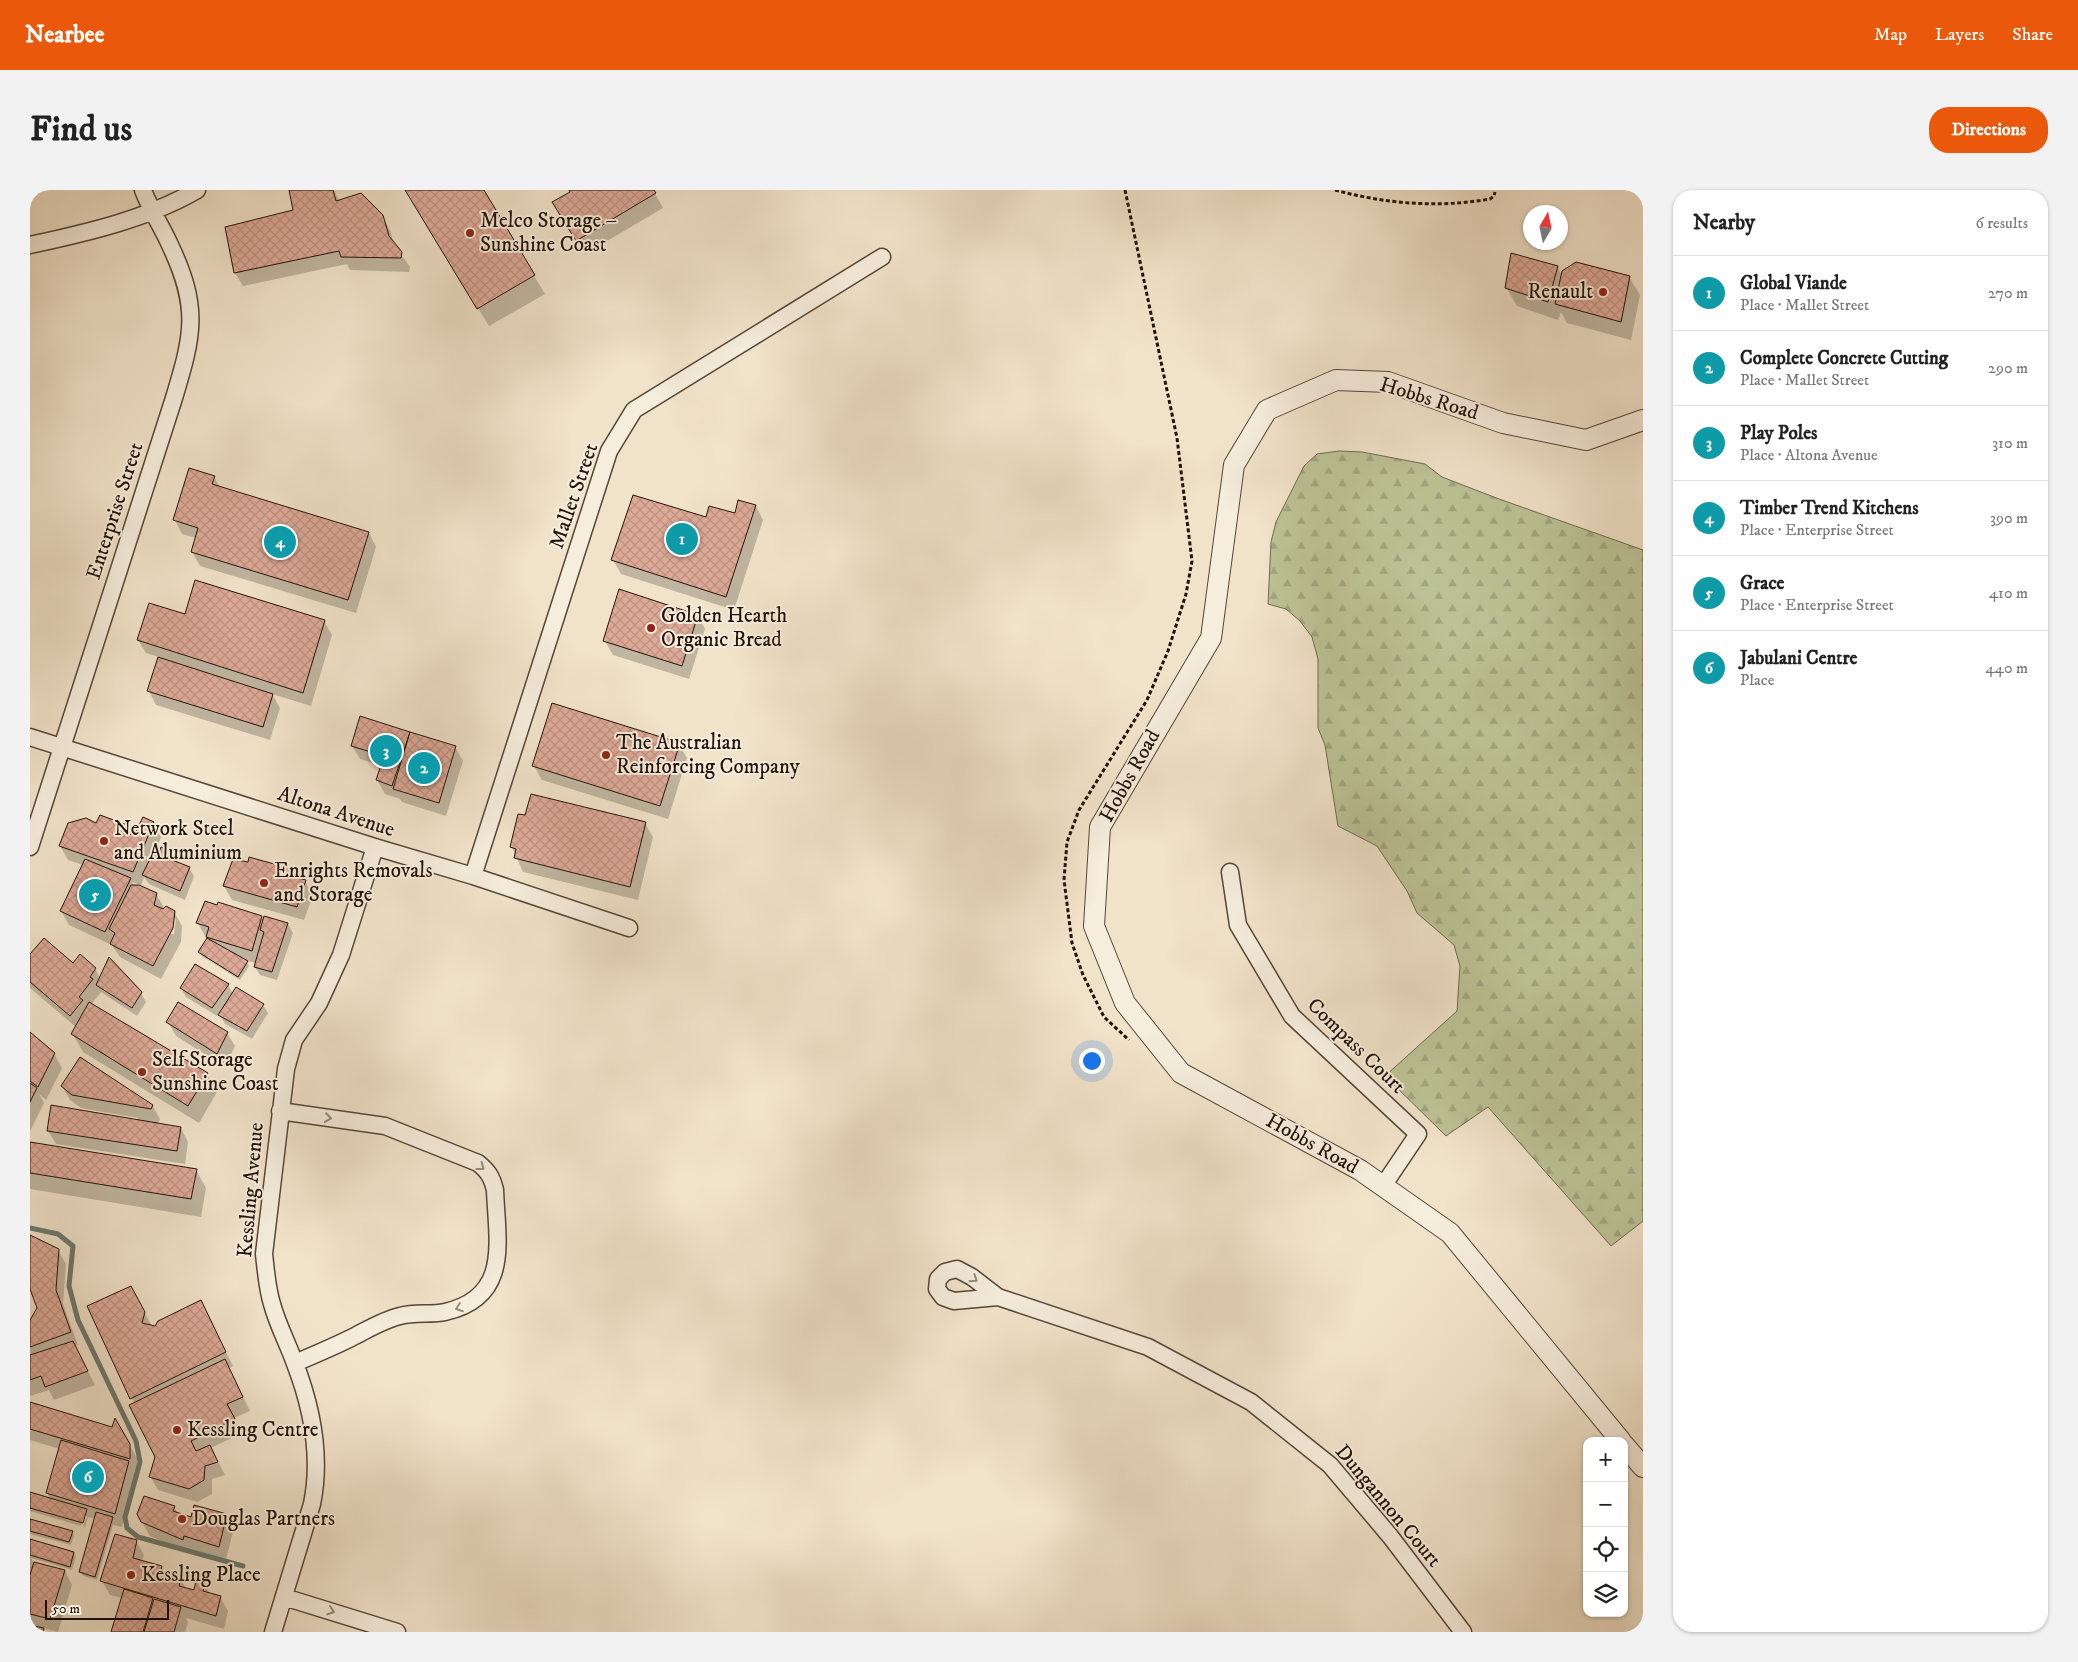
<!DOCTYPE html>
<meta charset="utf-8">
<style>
:root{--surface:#fff;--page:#f2f2f2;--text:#222;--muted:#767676;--line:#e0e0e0;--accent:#ea580c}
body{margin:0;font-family:"IM FELL DW Pica",serif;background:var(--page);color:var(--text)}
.controls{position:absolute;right:15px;bottom:15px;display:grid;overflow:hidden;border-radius:10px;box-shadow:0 1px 4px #0004}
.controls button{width:45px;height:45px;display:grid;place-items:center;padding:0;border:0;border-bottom:1px solid var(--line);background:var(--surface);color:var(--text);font:25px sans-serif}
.compass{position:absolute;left:1493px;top:15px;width:45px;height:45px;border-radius:50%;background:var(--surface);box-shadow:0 1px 4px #0004;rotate:9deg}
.scale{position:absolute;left:15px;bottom:12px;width:124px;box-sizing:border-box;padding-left:5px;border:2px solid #231208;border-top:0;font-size:14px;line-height:18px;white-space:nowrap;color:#231208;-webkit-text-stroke:4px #f6eddd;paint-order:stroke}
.you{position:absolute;left:1061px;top:870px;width:18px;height:18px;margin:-12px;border:4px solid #fff;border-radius:50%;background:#1a73e8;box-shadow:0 0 0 8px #1a73e833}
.badge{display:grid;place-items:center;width:32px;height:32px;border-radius:50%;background:var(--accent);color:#fff;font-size:16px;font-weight:700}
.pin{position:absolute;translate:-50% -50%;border:2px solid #fff;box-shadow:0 1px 5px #0006}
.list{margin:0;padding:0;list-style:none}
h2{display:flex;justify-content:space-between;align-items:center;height:65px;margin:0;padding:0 20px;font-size:21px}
h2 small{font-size:16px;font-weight:400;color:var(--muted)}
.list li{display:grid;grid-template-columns:32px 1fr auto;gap:15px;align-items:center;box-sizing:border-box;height:75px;padding:0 20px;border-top:1px solid var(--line)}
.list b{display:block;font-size:19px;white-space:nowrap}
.list p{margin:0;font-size:16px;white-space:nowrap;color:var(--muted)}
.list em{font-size:16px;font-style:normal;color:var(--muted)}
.icon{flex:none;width:28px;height:28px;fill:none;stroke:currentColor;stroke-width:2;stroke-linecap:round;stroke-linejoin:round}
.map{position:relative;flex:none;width:1613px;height:1442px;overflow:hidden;border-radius:20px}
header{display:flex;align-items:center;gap:30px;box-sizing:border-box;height:70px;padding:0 25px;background:var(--accent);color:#fff}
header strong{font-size:24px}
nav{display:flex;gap:28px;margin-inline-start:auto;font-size:18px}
.intro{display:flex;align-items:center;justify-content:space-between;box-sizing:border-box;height:120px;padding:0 30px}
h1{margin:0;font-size:35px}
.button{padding:12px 22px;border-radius:20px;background:var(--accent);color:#fff;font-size:18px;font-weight:700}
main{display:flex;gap:30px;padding:0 30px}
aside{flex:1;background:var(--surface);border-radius:20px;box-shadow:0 1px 4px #0004}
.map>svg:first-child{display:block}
.forest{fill:url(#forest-firs);stroke:#706a4f}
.shadow{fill:#0003;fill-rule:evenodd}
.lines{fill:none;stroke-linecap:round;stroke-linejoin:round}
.stream{stroke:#6b7970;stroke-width:5}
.building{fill:url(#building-cross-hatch);stroke:#231208}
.minor-casing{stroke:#564638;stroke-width:19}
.tertiary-casing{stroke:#564638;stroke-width:22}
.path{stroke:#231208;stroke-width:3;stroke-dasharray:4 2.5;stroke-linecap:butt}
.minor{stroke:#f6eddd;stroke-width:16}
.tertiary{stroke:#f6eddd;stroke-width:20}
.oneway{stroke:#978a7d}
.poi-dot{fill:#8f2418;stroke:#f6eddd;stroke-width:2}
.labels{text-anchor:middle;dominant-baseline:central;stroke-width:4;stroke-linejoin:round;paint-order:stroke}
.poi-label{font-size:21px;fill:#231208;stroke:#f6eddd;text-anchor:start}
.street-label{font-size:21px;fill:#231208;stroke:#f6eddd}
</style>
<header>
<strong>Nearbee</strong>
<nav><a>Map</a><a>Layers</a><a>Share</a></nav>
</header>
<div class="intro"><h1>Find us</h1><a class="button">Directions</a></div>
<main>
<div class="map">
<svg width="1613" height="1442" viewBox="0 0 1613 1442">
<defs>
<pattern id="forest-firs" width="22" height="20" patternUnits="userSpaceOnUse" patternTransform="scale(1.25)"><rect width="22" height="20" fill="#bcc396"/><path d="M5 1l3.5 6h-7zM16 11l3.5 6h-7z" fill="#a1a680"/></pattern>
<pattern id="building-cross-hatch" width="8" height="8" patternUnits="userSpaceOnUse" patternTransform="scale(1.25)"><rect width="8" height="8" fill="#deaa98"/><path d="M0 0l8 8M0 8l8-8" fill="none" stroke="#be9182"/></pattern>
</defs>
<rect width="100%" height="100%" fill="#f1e3ca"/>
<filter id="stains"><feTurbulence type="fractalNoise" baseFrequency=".004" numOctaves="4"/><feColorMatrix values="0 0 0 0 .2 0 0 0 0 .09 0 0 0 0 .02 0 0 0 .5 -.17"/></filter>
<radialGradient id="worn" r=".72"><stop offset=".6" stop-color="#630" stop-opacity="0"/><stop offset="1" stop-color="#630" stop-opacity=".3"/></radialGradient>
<path class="forest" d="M1309,261l23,1 63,12 17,13 57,22 144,51v671l-32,25 -123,-139 -42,29 -61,-60 72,-65 3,-45 -6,-21 -37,-32 -10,-22 -30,-45 -39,-20 -13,-81 -7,-17v-69l-6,-22 -12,-16 -14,-12 -18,-5 3,-62 5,-20 28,-56 13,-12z"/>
<path class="shadow" d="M261,0h43l5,11 43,15 8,14 4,14 16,23 -1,5 -59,-2 -3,-6 -104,22 -8,-13 59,-62z
M376,0h76l63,104 -56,32z
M540,0h83l10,18 -78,46 -31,-51 17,-11z
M1528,78l4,8 67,1 11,18 -9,45 -64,-17 -6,-11 -3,8 -41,-14 -11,-19z
M184,287l6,10 149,46 7,14 -20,66 -156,-47 -8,-14 4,-14 -14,-4 -7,-14z
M709,312l17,4 7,14 -29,90 -113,-36 -8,-14 93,-41 30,-4z
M156,426l138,5 8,14 -21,71 -39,-12 8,14 -10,32 -114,-35 -7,-14 10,-34 -13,-4 -8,-13z
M668,426l7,13 -16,50 -76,-24 -8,-14z
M331,528l94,29 8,14 -17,55 -44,-14 -2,-3 -15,-5 -8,-14 5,-14 -22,-7 -8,-13z
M649,554l8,14 -19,61 -126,-39 -8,-14z
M124,633l7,14 -7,18 5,2 14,-4 5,10 11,5 5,8 -9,24 -36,-16 -5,-7 -3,8 -9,-3 2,4 22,8 9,15 9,3 8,14 -1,16 -20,37 -41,-22 -8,-12 -43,-20 -8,-14 22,-46 -15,-5 -8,-14 37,-22 32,3 5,10zM146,728l-2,16h-3l2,-13z
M615,633l8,14 -15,63 -115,-28 -11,-25z
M261,680l5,9 9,2 8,14 -9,25 -72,-20 -8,-14z
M232,727l2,4 1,-4 23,7 5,9 -16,47 -17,-5 -5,-8 1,-4 -11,-3 4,6 -9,14 -38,-24 -2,-4 9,-15 -4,-1 -8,-14z
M0,766l65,13 5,9 41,15 5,9 -9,14 -36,-24 -10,13 116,69 10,18 -18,31 -116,-71 -10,-18 3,-7 -46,-39z
M198,795l5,9 30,11 5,8 -16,26 -27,-15 -6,-10 -2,2 -31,-19 -5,-9z
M138,832l59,11 8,13 -10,21 -49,-31z
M0,844l24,20 8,14 -16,32 -7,-6 5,9 -14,28z
M32,896l90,19 8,14 -2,5 23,4 7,14 -3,22 -129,-20 -8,-13 89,-10 1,-3 -57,-10 -11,-8z
M0,953l166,27 10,18 -5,29 -171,-28z
M0,1046l28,14 8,14 -3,40 15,41 -3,1 20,39 -41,15 -5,-10 -19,6v-75l8,-13 -8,-21z
M108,1111l14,25 4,2 45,-26 32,64 -4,2 21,43 -16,7 8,15 -31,15 14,27 -13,4v15l-15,8 -39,-12 -8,-14 7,-19 -22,-53 -47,-98z
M0,1213l83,26 2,-8 22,37v14l-3,-1 2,4 -14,52 -9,-2 -16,55 -14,-4 -2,-4 15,-53 -8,-2 -3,10 -2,-1 4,-10h-3l-3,10 -51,-15v-18l21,7 -4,-7 13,-44 -30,-9z
M144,1317l4,7 14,4 34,-3 8,13 -8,31 -34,-10 -2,4 -40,-17 -8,-14z
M0,1330l42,12 2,4 -3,9 -41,-11z
M0,1351l44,12 2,4 -4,13 -41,-12 3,5 31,8 7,14 -14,47 -15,-4 2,4h-15z
M106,1351l8,14 -2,6 20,6 9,15 9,-4 7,12 7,2 10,-8 6,10 10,3 8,14 -4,18 -38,-11 2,4 -3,10h-73l10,-34 -12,-3 -8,-14z"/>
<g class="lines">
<path class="stream" d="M0,1038l28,6 15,12 -4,40 9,34 58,121 4,21 -15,55 2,11 11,9 105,29"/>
</g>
<path class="building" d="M259,0h44l3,11 25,-8 22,22 6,21 13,16 -1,6 -60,-1 -2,-6 -105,22 -9,-46 68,-17z
M375,0h79l51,85 -58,34z
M539,0h85l2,3 -80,48 -24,-39 18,-10z
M1481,63l47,13 -10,36 -43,-14z
M1546,72l54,14 -9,46 -66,-18 7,-33z
M159,278l26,8 -3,8 157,48 -21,68 -157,-48 7,-24 -25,-8z
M603,305l73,22 3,-11 26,7 3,-13 18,5 -30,92 -115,-37z
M165,390l130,40 -22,73 -166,-53 12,-37 36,11z
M589,399l79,26 -16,51 -79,-25z
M128,467l115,37 -10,33 -116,-36z
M522,513l128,40 -20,63 -128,-40z
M330,526l50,16 -18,54 -16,-6 8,-24 -33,-10z
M380,542l46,14 -17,57 -46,-14z
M501,604l115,28 -16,65 -116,-29 2,-9 -6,-2 8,-33 7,1z
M70,625l30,11 -1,8 5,1 9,-18 11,5 -21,50 -74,-26 9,-23 18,-5 10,5z
M131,657l13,5 -2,8 18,7 -10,24 -38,-16 11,-22 5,2z
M219,667l43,12 -2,7 16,4 -9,27 -74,-21 10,-27 15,3z
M55,669l46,19 -26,54 -45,-21z
M101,695h8l18,8 -3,12 9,4 3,-3 9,5 -2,17 -20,38 -43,-22 5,-11 -6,-4z
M175,711l12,4 1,-3 44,14 -10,35 -46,-14 3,-10 -13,-4z
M234,726l24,7 -16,49 -18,-5 10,-35 -4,-2z
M14,748l29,25 7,-9 16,14 -6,9 3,2 -14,18 4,3 -13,16 -40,-34v-28z
M177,748l41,23 -10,16 -40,-25z
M79,767l33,35 -10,16 -36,-23z
M165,774l34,20 -17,24 -32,-20z
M206,797l28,17 -17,27 -29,-16z
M59,812l119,71 -20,33 -117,-72z
M148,812l50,30 -11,22 -51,-32z
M0,842l25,21 -17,34 -8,-6z
M50,867l73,48 -2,4 -79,-14 -11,-9z
M0,893l7,5 -7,14z
M21,915l130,22 -4,24 -130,-20z
M0,952l167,27 -6,30 -161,-26z
M0,1045l29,14 -3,41 15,42 -41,15v-27l7,-12 -7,-19z
M101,1096l14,26 -3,11 13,3 3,-5 43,-21 25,52 -96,47 -43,-93z
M43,1151l15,30 -43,16 -4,-11 -11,4v-25z
M195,1169l18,38 -16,7 8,15 -44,22 5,10 14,-6 8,17 -13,4 -1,14 -15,9 -40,-12 6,-20 -26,-52z
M0,1212l82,25 3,-9 15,26v15l-100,-30z
M31,1250l68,21 -14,53 -69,-21z
M0,1302l57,17 -4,14 -53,-15z
M114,1306l31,10 -2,5 18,6 3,-12 33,9 -8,33 -35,-11 -1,4 -42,-18 -4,-8z
M66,1322l17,5 -18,60 -16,-5z
M0,1329l43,12 -4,11 -39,-11z
M85,1344l22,6 -4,18 29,8 -3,12 11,4 2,-8 9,3 -2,9 15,4 2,-9 9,2 -2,8 18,5 -5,20 -116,-35z
M0,1349l44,13 -4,15 -40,-12z
M4,1372l31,8 -15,49 -20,-5v-39z
M94,1399l29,9 -10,34h-32z
M124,1409l27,8 -7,25h-30z
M0,1435l14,3 -1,4h-13z"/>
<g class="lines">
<defs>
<path id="minor" d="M0,55c56,-12 117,-26 167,-55
M0,547l345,110 98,29 156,52
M0,657l144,-449c19,-63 26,-90 -4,-153 -8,-18 -20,-36 -27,-55
M1200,682l8,53 54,91 126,118 -35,52
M443,686l136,-425 25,-41 248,-153
M250,921l105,15 93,37c10,8 14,14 17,27 2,52 16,107 -50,122 -14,3 -30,0 -45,4 -17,4 -33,14 -49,22 -18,9 -37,17 -56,25
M968,1107l-44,4 -11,-4 -6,-8 1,-10 7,-7 12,-3 15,8 26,20 150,50 103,55 79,63 60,71 73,96
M254,1407l113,35
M243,1442l39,-128c10,-49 0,-97 -18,-143 -7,-19 -17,-38 -22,-57 -5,-16 -6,-33 -8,-50l22,-185 8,-29 25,-37 22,-48 34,-108"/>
<path id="tertiary" d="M1591,1251l-171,-208 -90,-63 -179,-97 -56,-70 -31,-77 6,-99 111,-189 23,-173 33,-55 69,-30 52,2 115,41 83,17 57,-20
M1594,1255l19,22"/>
</defs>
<use href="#minor" class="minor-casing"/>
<use href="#tertiary" class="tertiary-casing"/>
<path class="path" d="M1095,0l52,248 15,123 -6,33 -18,57 -21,49 -68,110 -12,32 -3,38 8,63 11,32 21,42 25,23
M1305,0c51,14 103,18 155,9l4,-3 1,-4"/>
<use href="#minor" class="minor"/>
<use href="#tertiary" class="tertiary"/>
</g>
<defs><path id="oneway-chevron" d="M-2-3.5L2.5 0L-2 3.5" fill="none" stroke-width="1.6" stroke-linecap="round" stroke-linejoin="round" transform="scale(1.25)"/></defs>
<g class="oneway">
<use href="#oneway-chevron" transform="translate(298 928) rotate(8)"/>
<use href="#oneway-chevron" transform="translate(451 977) rotate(37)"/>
<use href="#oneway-chevron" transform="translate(944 1089) rotate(34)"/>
<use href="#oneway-chevron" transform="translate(429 1118) rotate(160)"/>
<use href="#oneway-chevron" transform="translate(301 1421) rotate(18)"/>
</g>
<g class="poi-dot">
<circle cx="440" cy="43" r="5"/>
<circle cx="1573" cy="102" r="5"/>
<circle cx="621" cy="438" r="5"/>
<circle cx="576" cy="565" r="5"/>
<circle cx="74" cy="651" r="5"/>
<circle cx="234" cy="693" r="5"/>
<circle cx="112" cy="882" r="5"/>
<circle cx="147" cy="1240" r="5"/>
<circle cx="152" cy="1329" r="5"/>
<circle cx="101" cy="1385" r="5"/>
</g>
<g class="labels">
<g class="poi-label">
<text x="450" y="31">Melco Storage –<tspan x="450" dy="24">Sunshine Coast</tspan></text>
<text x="1563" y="102" text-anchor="end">Renault</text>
<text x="631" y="426">Golden Hearth<tspan x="631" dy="24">Organic Bread</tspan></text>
<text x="586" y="553">The Australian<tspan x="586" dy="24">Reinforcing Company</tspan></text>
<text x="84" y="639">Network Steel<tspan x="84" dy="24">and Aluminium</tspan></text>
<text x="244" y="681">Enrights Removals<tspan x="244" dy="24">and Storage</tspan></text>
<text x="122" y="870">Self Storage<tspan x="122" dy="24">Sunshine Coast</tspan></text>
<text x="157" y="1240">Kessling Centre</text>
<text x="162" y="1329">Douglas Partners</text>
<text x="111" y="1385">Kessling Place</text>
</g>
<g class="street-label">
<text transform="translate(1399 209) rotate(17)">Hobbs Road</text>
<text transform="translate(544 306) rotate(-71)">Mallet Street</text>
<text transform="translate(85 321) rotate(-72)">Enterprise Street</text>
<text transform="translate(1100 586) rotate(-61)">Hobbs Road</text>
<text transform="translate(306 622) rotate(18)">Altona Avenue</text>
<text transform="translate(1326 856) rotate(44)">Compass Court</text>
<text transform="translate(1282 954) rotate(29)">Hobbs Road</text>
<text transform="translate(221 1000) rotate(-85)">Kessling Avenue</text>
<text transform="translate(1358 1316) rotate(50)">Dungannon Court</text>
</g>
</g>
<rect width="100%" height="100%" filter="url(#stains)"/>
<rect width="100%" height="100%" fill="url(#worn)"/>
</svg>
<div class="controls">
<button>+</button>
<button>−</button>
<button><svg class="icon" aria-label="locate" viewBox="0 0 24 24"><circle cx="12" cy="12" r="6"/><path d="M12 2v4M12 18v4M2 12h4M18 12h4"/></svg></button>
<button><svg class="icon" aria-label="layers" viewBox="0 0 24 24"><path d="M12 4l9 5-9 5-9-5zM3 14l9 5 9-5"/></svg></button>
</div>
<svg class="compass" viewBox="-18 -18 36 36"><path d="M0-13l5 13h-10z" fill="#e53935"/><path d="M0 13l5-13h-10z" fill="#767676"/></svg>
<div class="scale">50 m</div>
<div class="you"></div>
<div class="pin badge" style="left:652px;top:349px;background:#0f9aa8">1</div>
<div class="pin badge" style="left:394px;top:578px;background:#0f9aa8">2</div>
<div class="pin badge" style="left:356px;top:561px;background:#0f9aa8">3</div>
<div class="pin badge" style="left:250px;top:352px;background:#0f9aa8">4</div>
<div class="pin badge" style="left:65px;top:705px;background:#0f9aa8">5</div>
<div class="pin badge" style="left:58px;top:1287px;background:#0f9aa8">6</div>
</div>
<aside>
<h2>Nearby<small>6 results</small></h2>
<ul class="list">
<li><span class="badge" style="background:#0f9aa8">1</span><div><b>Global Viande</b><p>Place · Mallet Street</p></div><em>270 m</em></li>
<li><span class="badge" style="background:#0f9aa8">2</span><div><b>Complete Concrete Cutting</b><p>Place · Mallet Street</p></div><em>290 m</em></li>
<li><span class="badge" style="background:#0f9aa8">3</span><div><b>Play Poles</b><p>Place · Altona Avenue</p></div><em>310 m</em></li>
<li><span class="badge" style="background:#0f9aa8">4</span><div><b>Timber Trend Kitchens</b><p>Place · Enterprise Street</p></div><em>390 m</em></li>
<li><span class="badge" style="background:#0f9aa8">5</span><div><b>Grace</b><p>Place · Enterprise Street</p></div><em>410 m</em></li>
<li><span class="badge" style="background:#0f9aa8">6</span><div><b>Jabulani Centre</b><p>Place</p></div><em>440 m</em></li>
</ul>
</aside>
</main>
